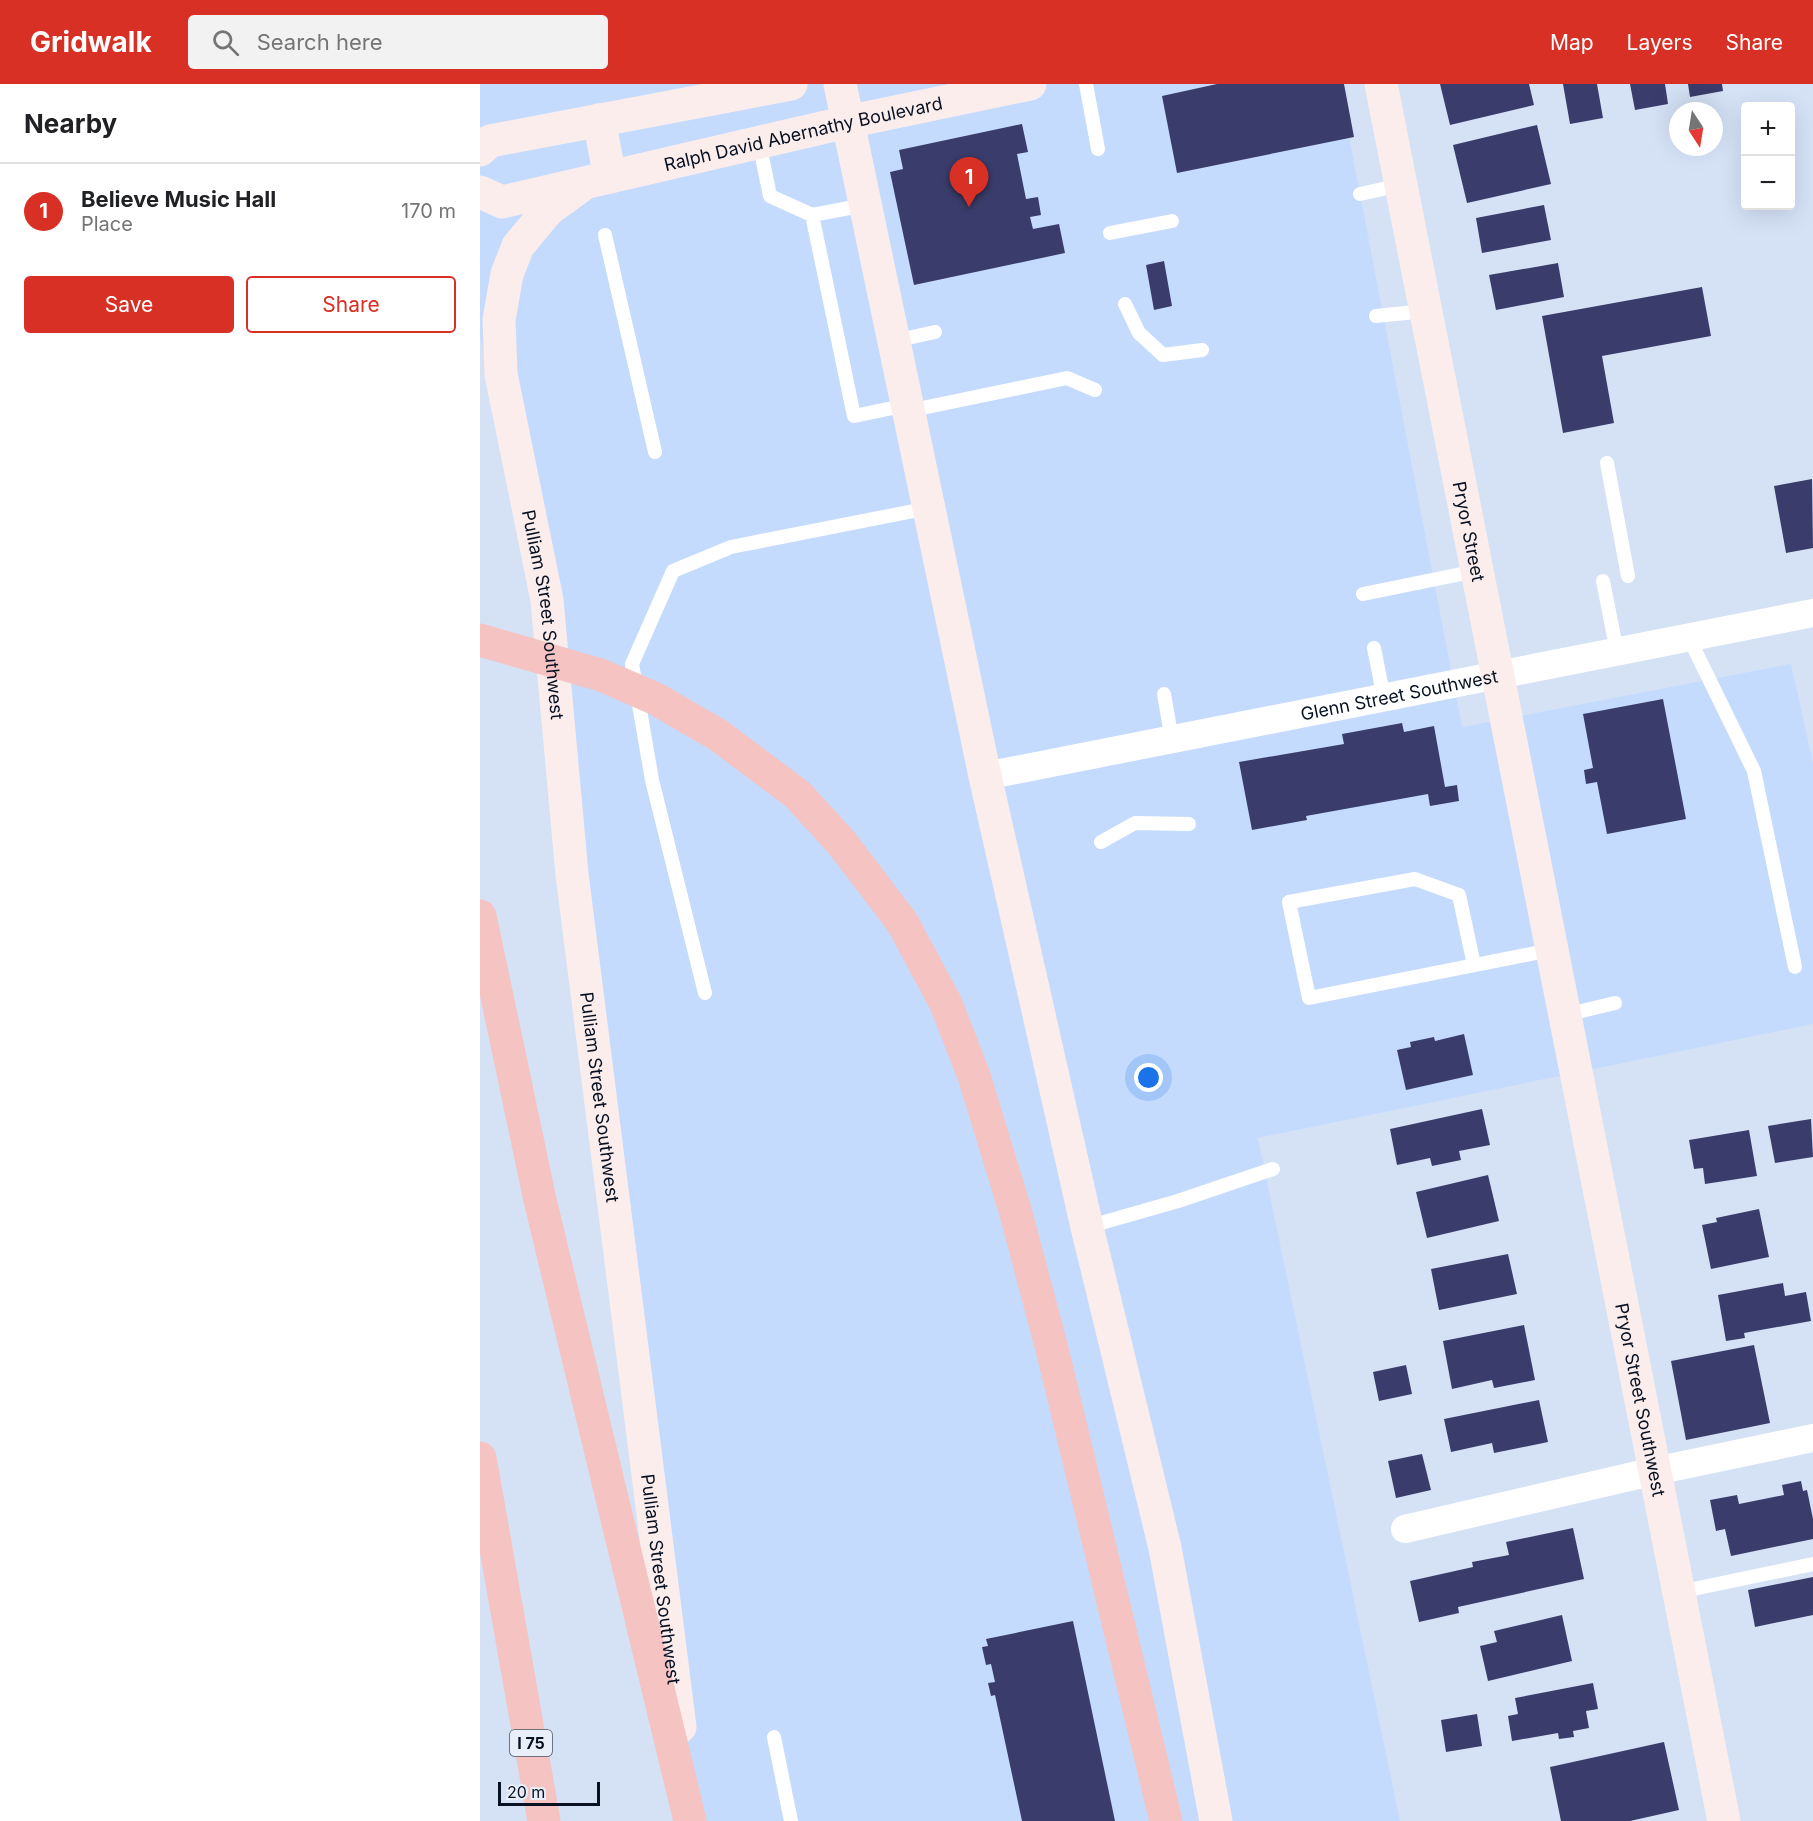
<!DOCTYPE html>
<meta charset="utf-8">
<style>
:root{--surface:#fff;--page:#f2f2f2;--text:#202124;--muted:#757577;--line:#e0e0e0;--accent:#d93025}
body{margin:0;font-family:Inter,sans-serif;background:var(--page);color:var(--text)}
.controls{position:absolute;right:18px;top:18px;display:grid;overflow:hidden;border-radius:6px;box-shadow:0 6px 24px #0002}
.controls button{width:54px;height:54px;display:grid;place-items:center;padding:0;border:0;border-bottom:2px solid var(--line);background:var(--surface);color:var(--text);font:30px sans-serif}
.compass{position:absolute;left:1189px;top:18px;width:54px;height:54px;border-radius:50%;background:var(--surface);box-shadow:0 6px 24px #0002;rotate:168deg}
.scale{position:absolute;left:18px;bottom:15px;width:102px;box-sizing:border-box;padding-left:6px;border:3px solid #071122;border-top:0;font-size:16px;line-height:21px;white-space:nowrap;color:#071122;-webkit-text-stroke:4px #e8eff9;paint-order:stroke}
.you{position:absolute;left:669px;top:994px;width:21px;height:21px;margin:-15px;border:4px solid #fff;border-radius:50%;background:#1a73e8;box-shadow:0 0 0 9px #1a73e833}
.badge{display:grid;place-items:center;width:39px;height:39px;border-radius:50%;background:var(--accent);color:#fff;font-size:20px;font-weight:700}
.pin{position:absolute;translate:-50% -50px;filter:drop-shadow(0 2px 3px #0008)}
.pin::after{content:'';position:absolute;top:32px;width:21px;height:18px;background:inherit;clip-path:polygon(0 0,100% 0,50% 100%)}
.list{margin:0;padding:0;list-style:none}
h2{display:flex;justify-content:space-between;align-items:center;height:78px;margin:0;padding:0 24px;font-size:26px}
h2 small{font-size:20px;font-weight:400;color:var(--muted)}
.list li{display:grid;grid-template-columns:39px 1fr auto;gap:18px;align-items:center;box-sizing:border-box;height:96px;padding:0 24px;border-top:2px solid var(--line)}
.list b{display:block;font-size:22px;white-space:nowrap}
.list p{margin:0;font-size:20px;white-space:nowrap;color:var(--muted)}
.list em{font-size:20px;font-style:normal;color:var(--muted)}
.actions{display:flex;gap:12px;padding:18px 24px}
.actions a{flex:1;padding:14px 0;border:2px solid var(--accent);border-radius:6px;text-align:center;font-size:21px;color:var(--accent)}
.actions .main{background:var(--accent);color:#fff}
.icon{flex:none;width:33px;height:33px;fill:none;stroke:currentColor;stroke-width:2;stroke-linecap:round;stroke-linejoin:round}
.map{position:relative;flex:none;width:1333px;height:1737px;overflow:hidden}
header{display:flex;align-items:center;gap:36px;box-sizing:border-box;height:84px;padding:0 30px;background:var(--accent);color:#fff}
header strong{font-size:28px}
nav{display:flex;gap:33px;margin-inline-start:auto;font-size:21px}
.search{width:420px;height:54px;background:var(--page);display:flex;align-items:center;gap:15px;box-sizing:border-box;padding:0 21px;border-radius:6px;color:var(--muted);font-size:22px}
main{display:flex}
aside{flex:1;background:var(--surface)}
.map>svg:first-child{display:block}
.built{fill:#c5dbfd}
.building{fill:#3a3d6b}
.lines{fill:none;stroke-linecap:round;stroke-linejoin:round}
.lane{stroke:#fff;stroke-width:14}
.street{stroke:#fff;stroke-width:28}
.secondary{stroke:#fceded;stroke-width:33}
.highway{stroke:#f4c3c2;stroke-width:33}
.labels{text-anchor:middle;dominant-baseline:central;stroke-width:6;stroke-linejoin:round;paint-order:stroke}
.shield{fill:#e8eff9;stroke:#4a5462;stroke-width:1.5}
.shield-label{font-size:16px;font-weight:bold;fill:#071122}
.street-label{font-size:18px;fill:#071122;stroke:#e8eff9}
</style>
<header>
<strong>Gridwalk</strong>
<div class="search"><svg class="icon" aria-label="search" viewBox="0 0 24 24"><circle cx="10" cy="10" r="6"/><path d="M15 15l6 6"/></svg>Search here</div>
<nav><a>Map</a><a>Layers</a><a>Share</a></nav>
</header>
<main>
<aside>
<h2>Nearby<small></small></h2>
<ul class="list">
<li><span class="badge">1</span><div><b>Believe Music Hall</b><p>Place</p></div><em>170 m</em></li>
</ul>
<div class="actions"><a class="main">Save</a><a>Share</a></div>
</aside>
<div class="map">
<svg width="1333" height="1737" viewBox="0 0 1333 1737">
<rect width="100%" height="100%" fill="#d5e2f6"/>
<path class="built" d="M0,0h859l123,643 329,-63 22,99v261l-555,114 142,683h-709l-140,-1134 -71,-352z"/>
<path class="building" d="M737,0h127l10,53 -177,36 -15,-77z
M960,0h89l5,21 -84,20z
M1083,0h34l6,34 -33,6z
M1150,0h35l3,20 -33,6z
M1208,0h34l1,7 -33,6z
M542,40l6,28 -11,2 9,45 12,-2 3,18 -11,2 3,12 26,-5 6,29 -151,32 -24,-113 13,-3 -4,-19z
M1057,41l14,59 -84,19 -14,-58z
M1064,121l7,35 -69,13 -6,-35z
M684,177l8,45 -18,4 -8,-45z
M1078,179l6,34 -68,13 -7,-35z
M1222,203l9,49 -109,20 12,67 -51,10 -21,-117z
M1332,395l1,69 -27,5 -12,-67z
M1183,615l23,120 -79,15 -10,-52 -11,2 -2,-14 9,-2 -10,-54z
M922,639l2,9 30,-6 11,61 12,-2 2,16 -29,5 -2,-12 -122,22 1,4 -55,10 -13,-68 105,-18 -2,-10z
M984,950l9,41 -67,15 -9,-40 14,-3 -1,-5 24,-5 1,4z
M1002,1025l8,36 -31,6 2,9 -29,6 -2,-8 -33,7 -7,-36z
M1331,1035l2,38 -38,6 -7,-37z
M1269,1046l8,46 -52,8 -2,-16 -9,1 -5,-29z
M1008,1091l11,46 -72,17 -11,-46z
M1279,1125l10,48 -58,12 -9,-44 15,-3 -1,-4z
M1028,1170l9,40 -78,16 -8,-41z
M1303,1199l2,13 21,-4 5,29 -67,12 1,5 -19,3 -8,-46z
M1044,1241l11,55 -41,8 -2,-8 -40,9 -9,-48z
M1274,1261l16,78 -84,17 -15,-79z
M926,1281l6,29 -33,7 -6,-29z
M1059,1316l9,42 -54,11 -2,-10 -41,9 -7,-33z
M942,1370l9,36 -35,8 -8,-37z
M1321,1397l2,10 4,-1 6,29v20l-82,17 -6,-27 -9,2 -6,-31 27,-5 2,9 45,-9 -2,-10z
M1093,1444l11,51 -126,28 1,6 -40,9 -9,-41 63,-14 -1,-5 37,-7 -3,-13z
M1333,1493v38l-58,12 -7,-37z
M1082,1531l10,46 -84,20 -8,-35 17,-4 -3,-11z
M593,1537l42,200h-93l-27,-126 -4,1 -3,-13 7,-1 -4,-18 -5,1 -4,-18 6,-1 -2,-7z
M1113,1599l5,26 -12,2 3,17 -16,3 1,6 -15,2 -1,-6 -46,8 -4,-25 10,-2 -3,-16z
M997,1630l5,32 -36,6 -5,-32z
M1184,1658l15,68 -49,11h-69l-11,-54z"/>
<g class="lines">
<path class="lane" d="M606,0l12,65
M279,58l11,54 42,19 53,-10
M880,110l41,-9
M332,131l42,201 53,-11
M630,149l62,-12
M125,151l50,217
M645,220l14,29 24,22 39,-5
M896,232l49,-5
M414,257l41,-9
M428,327l159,-33 28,12
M1127,379l21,113
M1123,497l14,71
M883,510l113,-23
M1209,554l65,133 41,196
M894,564l10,50
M684,610l8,46
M621,758l34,-19 54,1
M994,881l-15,-70 -44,-16 -126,23 20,96 242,-48
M225,909l-53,-213 -20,-116 41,-93 58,-24 198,-39
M1085,931l50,-12
M607,1143l91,-26 95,-32
M1199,1508l134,-28
M294,1653l17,84"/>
<g class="street">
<path id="s1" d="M505,692l828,-163"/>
<path d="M925,1445l250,-58 158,-33"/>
</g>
<g class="secondary">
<path d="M360,0l145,692 102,451 78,321 51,273"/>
<path id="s2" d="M901,0l343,1737"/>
<path d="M119,36l11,57"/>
<path d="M0,66l10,-9 301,-57"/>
<path id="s3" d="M105,99l-37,27 -30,36 -11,28 -8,46 2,54 46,226 25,274 108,853"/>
<path id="s4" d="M0,108l22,10 345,-80 183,-38"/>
</g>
<path class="highway" d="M0,556l121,35 55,24 62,36 79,59 44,48 61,80 44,82 28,72 41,134 37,139 114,472
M0,832l60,284 150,621
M0,1374l64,363"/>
</g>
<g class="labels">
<rect class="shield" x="30" y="1646" width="42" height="26" rx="4.5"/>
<g class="shield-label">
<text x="51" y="1659">I 75</text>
</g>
<g class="street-label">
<text stroke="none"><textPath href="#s4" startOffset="333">Ralph David Abernathy Boulevard</textPath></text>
<text stroke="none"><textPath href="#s2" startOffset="456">Pryor Street</textPath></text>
<text stroke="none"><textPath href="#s3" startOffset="468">Pulliam Street Southwest</textPath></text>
<text stroke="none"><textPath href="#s1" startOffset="422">Glenn Street Southwest</textPath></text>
<text stroke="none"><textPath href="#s3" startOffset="954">Pulliam Street Southwest</textPath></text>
<text stroke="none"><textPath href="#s2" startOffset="1341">Pryor Street Southwest</textPath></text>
<text stroke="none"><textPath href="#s3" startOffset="1440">Pulliam Street Southwest</textPath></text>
</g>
</g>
</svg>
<div class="controls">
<button>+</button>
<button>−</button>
</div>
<svg class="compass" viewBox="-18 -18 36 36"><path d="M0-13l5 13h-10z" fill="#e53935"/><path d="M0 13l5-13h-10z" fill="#757577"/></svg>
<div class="scale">20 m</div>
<div class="you"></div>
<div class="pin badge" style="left:489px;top:123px">1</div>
</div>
</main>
